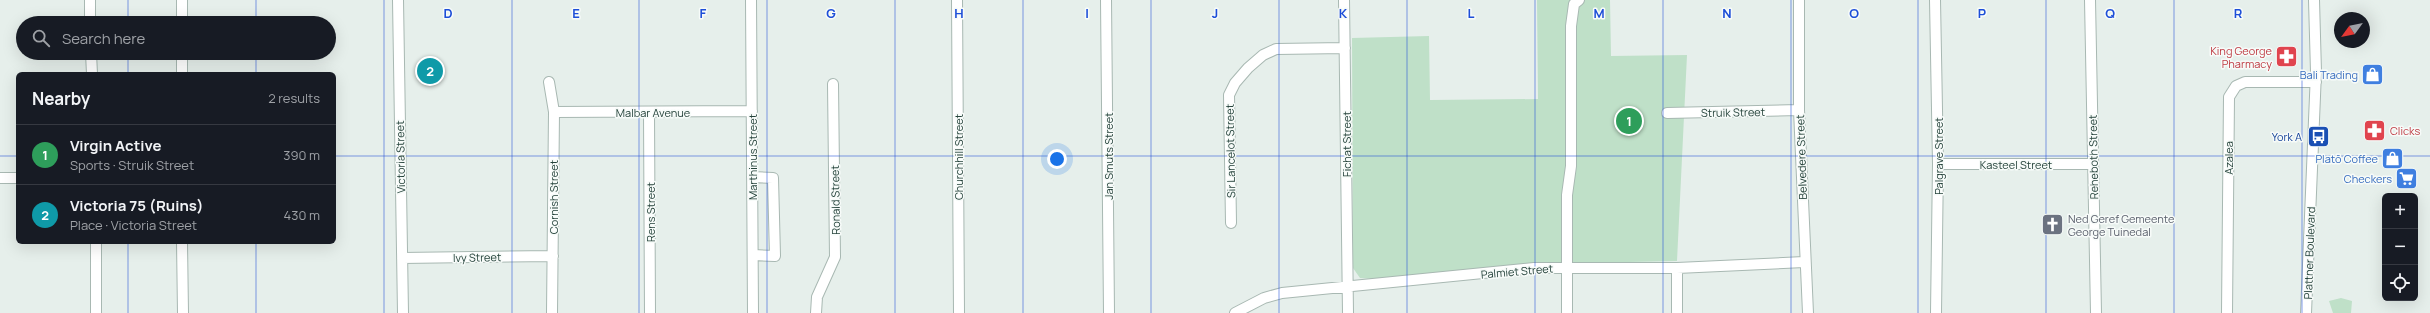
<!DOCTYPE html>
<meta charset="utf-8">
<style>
:root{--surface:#171b24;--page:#20242c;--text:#f1f3f6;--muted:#9ea1a6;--line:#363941;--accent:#1a73e8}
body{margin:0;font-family:Manrope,sans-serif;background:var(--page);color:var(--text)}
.controls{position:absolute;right:12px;bottom:12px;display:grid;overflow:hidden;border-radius:6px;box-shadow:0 4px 16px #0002}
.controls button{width:36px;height:36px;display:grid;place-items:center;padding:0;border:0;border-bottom:1px solid var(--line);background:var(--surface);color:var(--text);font:20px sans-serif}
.compass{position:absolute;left:2334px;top:12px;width:36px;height:36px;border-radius:50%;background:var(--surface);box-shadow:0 4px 16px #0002;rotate:237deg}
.you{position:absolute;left:1057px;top:159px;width:14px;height:14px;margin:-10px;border:3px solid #fff;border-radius:50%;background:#1a73e8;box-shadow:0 0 0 6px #1a73e833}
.badge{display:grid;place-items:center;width:26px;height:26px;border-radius:50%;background:var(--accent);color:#fff;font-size:13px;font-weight:700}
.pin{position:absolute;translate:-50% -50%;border:2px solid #fff;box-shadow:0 1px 4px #0006}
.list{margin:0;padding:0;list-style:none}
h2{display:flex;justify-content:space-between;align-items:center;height:52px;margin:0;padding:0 16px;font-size:17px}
h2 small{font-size:13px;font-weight:400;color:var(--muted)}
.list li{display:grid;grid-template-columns:26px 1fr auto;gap:12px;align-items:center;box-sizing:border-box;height:60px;padding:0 16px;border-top:1px solid var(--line)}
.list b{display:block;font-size:15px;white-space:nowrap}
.list p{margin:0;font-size:13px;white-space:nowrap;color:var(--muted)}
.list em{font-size:13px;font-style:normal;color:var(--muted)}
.icon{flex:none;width:22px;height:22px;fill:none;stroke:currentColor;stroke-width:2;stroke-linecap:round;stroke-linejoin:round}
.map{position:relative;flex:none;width:2430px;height:313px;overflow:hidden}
.search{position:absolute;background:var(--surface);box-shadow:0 4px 16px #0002;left:16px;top:16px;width:320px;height:44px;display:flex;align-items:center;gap:10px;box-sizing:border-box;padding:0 14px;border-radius:22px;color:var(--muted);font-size:15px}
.panel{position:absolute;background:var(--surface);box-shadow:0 4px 16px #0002;left:16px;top:72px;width:320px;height:172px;border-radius:6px}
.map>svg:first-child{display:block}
.green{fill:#bfe0c8}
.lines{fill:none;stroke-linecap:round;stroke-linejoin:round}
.minor-casing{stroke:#a8b8b2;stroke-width:12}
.minor{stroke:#fff;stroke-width:10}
.grid{fill:none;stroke:#1d4ed8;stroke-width:1;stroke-opacity:0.55}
.labels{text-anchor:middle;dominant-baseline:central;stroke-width:3;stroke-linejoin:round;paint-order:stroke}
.health-label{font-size:11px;fill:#be3a42;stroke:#f7fbf9;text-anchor:end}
.shop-label{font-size:11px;fill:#366cbe;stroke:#f7fbf9;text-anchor:end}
.street-label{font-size:11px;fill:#24423a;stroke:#f7fbf9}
.transit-label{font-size:11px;fill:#164399;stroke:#f7fbf9;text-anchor:end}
.worship-label{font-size:11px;fill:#5b616d;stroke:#f7fbf9;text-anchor:start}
.grid-label{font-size:13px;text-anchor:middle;font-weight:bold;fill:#1d4ed8;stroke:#f7fbf9;stroke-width:3;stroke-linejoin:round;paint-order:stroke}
</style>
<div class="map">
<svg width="2430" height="313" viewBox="0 0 2430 313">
<rect width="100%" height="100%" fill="#e6efeb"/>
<path class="green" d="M1537,0h73l1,56 76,-1 -10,206 -143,3 -162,15 -12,-1 -7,-10 -1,-230 77,-2 1,64 108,-1z
M2341,298l11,3 -1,12h-18l-4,-12z"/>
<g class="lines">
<defs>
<path id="minor" d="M90,0v23
M182,0v23
M398,0l5,313
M751,0l2,313
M957,0l2,313
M1106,0l3,313
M1344,0l4,313
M1799,0v110l9,203
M1935,0l3,164 -2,149
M2090,0l6,313
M91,53l1,21
M182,53v21
M549,82l5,30 -2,201
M554,112l198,-1
M649,112l1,201
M1667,113l132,-3
M1938,164h155
M752,177l21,1 2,78 -22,-1
M0,178h18
M1231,223l-2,-128 6,-12 13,-15 15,-13 13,-6 69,-1
M96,242v71
M182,242l1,71
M402,258l151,-2
M816,313l1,-16 18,-40 -2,-173
M1235,313l29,-15 18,-5 252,-25h143l127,-6
M1567,313v-118l4,-29v-140l3,-22 5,-4
M1677,313v-45
M2227,313l2,-216 7,-11 9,-4h71
M2306,313l10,-241 -2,-72"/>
</defs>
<use href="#minor" class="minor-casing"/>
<use href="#minor" class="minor"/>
</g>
<path class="grid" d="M128,0v23M256,0v23M384,0v313M512,0v313M639,0v313M767,0v313M895,0v313M1023,0v313M1151,0v313M1279,0v313M1407,0v313M1535,0v313M1663,0v313M1791,0v313M1918,0v313M2046,0v313M2174,0v313M2302,0v313M128,53v21M256,53v21M0,156h18M334,156h2096M128,242v71M256,242v71"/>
<defs>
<symbol id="pharmacy-square" viewBox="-11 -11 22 22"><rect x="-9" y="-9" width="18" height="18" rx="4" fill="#e0444e" stroke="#f7fbf9"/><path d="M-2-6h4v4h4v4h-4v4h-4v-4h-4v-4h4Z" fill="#fff"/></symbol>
<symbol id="shop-square" viewBox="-11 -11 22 22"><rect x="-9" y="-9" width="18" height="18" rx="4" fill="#3f7fe0" stroke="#f7fbf9"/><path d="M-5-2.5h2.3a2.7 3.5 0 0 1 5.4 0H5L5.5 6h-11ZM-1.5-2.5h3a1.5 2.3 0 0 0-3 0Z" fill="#fff"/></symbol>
<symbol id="bus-square" viewBox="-11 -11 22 22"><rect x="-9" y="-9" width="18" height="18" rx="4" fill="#1a4fb4" stroke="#f7fbf9"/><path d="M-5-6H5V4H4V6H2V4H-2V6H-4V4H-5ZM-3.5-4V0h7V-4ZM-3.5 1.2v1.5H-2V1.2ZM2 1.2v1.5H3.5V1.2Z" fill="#fff"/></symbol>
<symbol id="supermarket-square" viewBox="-11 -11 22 22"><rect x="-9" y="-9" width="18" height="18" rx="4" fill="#3f7fe0" stroke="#f7fbf9"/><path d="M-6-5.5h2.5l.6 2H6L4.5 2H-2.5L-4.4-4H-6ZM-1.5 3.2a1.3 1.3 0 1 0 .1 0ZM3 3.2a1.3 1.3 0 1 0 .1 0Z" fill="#fff"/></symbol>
<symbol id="church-square" viewBox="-11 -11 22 22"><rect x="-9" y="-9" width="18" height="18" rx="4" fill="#6b7280" stroke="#f7fbf9"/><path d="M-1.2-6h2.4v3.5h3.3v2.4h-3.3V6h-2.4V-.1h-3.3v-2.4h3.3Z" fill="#fff"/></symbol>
</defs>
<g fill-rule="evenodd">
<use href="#pharmacy-square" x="2274" y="44" width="25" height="25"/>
<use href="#shop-square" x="2360" y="62" width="25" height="25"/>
<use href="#pharmacy-square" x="2362" y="118" width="25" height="25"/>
<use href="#bus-square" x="2306" y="124" width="25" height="25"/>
<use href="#shop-square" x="2380" y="146" width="25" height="25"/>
<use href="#supermarket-square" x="2394" y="166" width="25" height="25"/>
<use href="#church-square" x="2040" y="212" width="25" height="25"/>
</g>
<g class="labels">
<g class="health-label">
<text x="2272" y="50">King George<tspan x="2272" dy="13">Pharmacy</tspan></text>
<text x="2390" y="130" text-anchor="start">Clicks</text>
</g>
<g class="shop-label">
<text x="2358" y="74">Bali Trading</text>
<text x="2378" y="158">Platō Coffee</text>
<text x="2392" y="178">Checkers</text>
</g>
<g class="street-label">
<text x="653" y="112">Malbar Avenue</text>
<text transform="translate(1733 112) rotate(-1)">Struik Street</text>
<text transform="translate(1346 144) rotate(-90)">Fichat Street</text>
<text transform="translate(1230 151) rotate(-91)">Sir Lancelot Street</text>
<text transform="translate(1108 156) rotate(-90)">Jan Smuts Street</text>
<text transform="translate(1938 156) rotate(-90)">Palgrave Street</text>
<text transform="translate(400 157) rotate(-91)">Victoria Street</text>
<text transform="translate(752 157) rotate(-90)">Marthinus Street</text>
<text transform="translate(958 157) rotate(-90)">Churchhill Street</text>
<text transform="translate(1801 157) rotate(-92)">Belvedere Street</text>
<text transform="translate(2093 157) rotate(-91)">Reheboth Street</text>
<text transform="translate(2228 158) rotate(-90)">Azalea</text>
<text x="2016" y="164">Kasteel Street</text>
<text transform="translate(553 197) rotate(-90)">Cornish Street</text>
<text transform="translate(835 200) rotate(-91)">Ronald Street</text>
<text transform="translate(650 212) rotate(-90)">Rens Street</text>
<text transform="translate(2309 253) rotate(-88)">Plattner Boulevard</text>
<text transform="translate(477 257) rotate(-1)">Ivy Street</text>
<text transform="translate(1517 271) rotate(-5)">Palmiet Street</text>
</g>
<g class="transit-label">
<text x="2302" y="136">York A</text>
</g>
<g class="worship-label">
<text x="2068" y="218">Ned Geref Gemeente<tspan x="2068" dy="13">George Tuinedal</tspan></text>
</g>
</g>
<g class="grid-label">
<text x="448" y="18">D</text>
<text x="576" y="18">E</text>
<text x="703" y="18">F</text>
<text x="831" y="18">G</text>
<text x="959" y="18">H</text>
<text x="1087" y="18">I</text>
<text x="1215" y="18">J</text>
<text x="1343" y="18">K</text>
<text x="1471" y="18">L</text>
<text x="1599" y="18">M</text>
<text x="1727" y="18">N</text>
<text x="1854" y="18">O</text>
<text x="1982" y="18">P</text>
<text x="2110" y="18">Q</text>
<text x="2238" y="18">R</text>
</g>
</svg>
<div class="controls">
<button>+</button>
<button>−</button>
<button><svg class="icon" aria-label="locate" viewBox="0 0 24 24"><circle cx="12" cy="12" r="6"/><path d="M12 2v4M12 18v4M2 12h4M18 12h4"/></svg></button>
</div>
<svg class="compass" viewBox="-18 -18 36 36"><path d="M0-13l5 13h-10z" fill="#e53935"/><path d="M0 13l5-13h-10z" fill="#9ea1a6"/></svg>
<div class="you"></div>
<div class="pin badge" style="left:1629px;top:121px;background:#2e9e5b">1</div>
<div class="pin badge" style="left:430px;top:71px;background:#0f9aa8">2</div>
<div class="search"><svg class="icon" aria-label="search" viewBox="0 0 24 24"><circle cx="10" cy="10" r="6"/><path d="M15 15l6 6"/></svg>Search here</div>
<section class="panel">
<h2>Nearby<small>2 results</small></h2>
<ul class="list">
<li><span class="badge" style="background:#2e9e5b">1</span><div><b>Virgin Active</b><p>Sports · Struik Street</p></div><em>390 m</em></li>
<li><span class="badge" style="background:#0f9aa8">2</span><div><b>Victoria 75 (Ruins)</b><p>Place · Victoria Street</p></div><em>430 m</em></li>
</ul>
</section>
</div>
